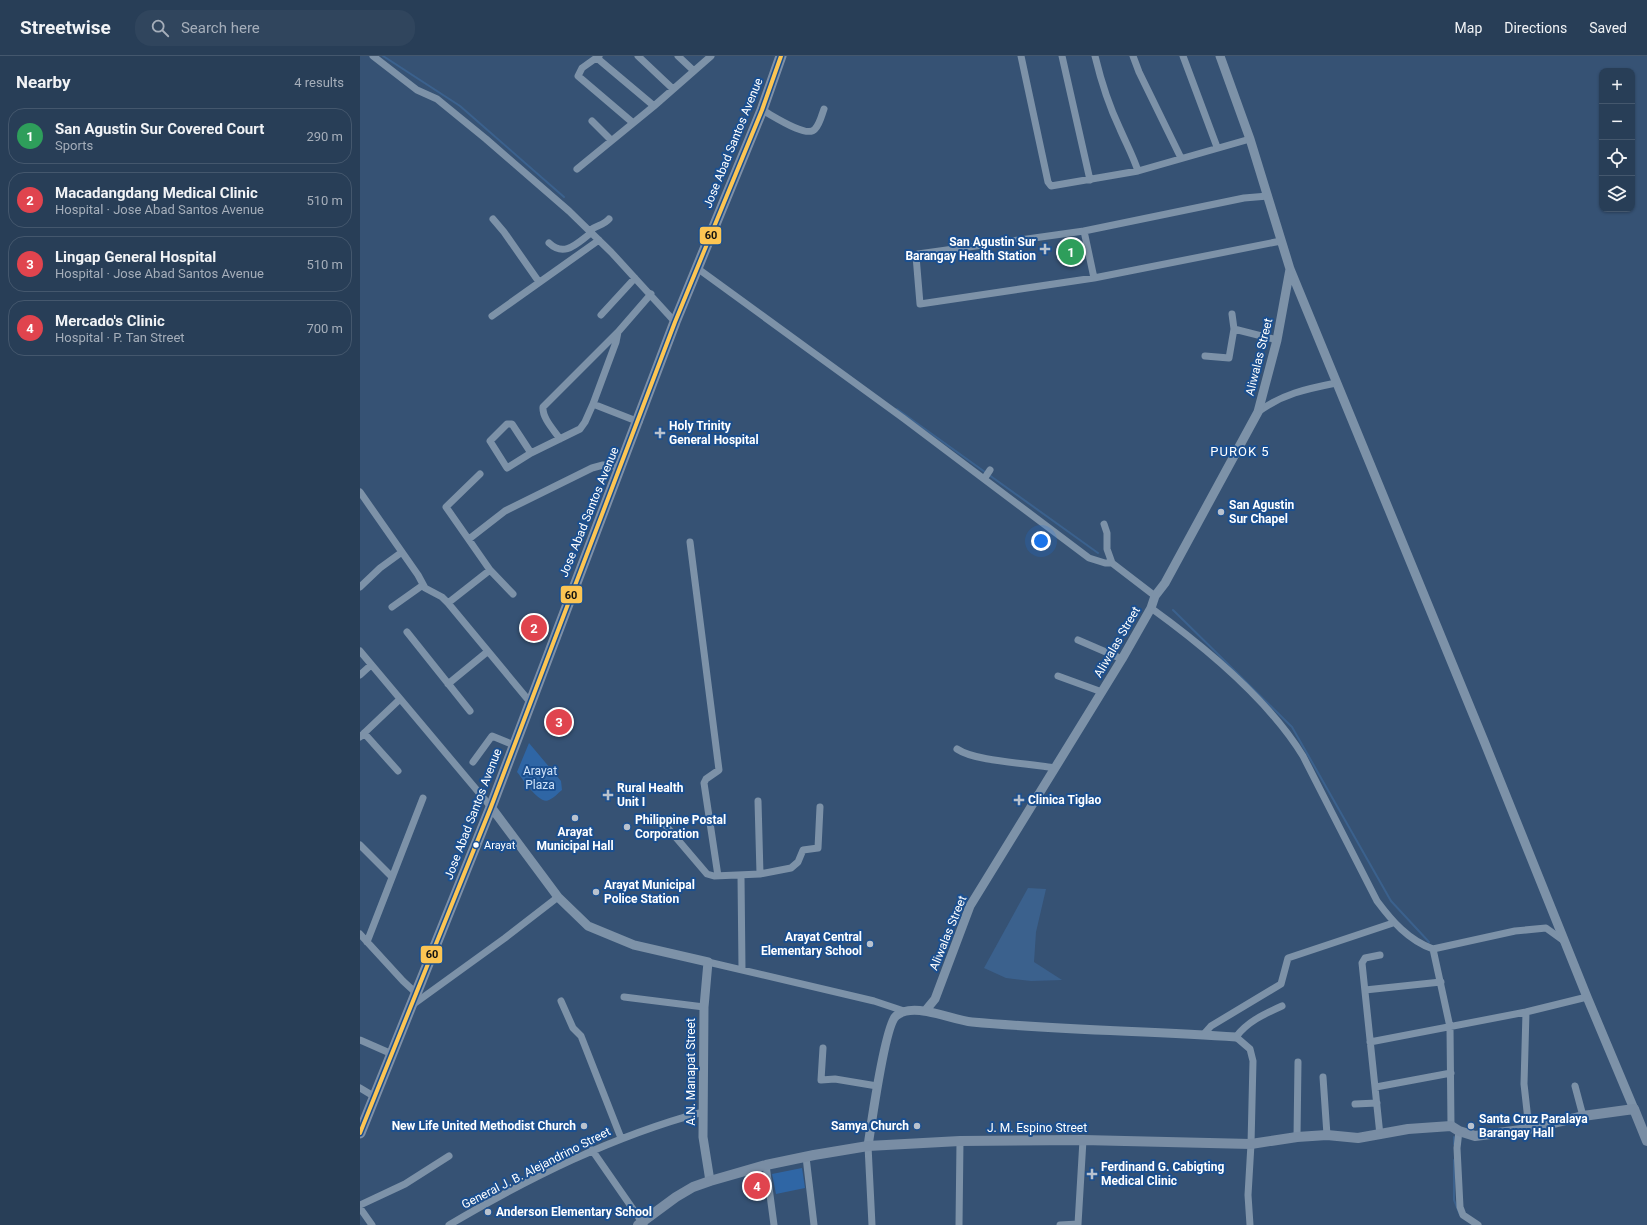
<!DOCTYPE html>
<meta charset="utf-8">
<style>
:root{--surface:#283e57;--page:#30455d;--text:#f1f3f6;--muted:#a5aeba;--line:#44576d;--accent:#bca0f2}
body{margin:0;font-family:Roboto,sans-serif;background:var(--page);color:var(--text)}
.controls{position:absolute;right:12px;top:12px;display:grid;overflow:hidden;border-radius:8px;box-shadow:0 1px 3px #0004}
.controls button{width:36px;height:36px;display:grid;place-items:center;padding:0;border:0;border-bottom:1px solid var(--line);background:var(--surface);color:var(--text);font:20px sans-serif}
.you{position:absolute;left:681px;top:485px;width:14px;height:14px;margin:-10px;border:3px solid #fff;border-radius:50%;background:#1a73e8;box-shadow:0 0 0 6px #1a73e833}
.badge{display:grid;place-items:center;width:26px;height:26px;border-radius:50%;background:var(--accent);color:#fff;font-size:13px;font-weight:700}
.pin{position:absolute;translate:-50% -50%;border:2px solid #fff;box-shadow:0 1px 4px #0006}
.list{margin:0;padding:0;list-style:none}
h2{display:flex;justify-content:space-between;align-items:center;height:52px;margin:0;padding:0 16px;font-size:17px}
h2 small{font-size:13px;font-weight:400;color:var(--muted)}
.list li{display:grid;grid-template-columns:26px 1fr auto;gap:12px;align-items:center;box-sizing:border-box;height:56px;margin:0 8px 8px;padding:0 8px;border:1px solid var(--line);border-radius:16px}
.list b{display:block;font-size:15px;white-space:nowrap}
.list p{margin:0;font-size:13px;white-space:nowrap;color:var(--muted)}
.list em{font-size:13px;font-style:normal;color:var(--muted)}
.icon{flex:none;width:22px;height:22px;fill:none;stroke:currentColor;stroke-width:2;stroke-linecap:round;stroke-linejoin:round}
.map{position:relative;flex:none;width:1287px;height:1169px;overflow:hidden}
header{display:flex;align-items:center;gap:24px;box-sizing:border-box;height:56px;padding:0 20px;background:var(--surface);border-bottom:1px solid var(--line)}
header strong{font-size:19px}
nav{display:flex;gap:22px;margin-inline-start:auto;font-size:14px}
.search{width:280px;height:36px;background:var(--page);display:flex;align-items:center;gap:10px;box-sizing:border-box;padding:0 14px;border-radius:16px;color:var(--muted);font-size:15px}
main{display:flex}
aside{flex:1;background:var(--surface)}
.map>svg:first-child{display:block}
.green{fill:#2f66a5}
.water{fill:#3b618d}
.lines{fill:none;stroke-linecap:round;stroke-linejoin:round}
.stream{stroke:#3b618d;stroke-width:2}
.minor{stroke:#7d92a8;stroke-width:7}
.tertiary{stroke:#7d92a8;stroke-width:9}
.secondary{stroke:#798da4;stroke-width:10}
.trunk{stroke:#7e90a7;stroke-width:11}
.bus-1-casing{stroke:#1b4f8f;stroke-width:7}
.bus-1{stroke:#fcc553;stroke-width:4}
.poi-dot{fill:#b9c2ce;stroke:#1b4f8f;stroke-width:1.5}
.bus-dot{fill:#fff;stroke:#1b4f8f;stroke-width:1.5}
.labels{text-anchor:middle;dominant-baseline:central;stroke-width:4;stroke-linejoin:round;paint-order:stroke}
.bus-label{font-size:11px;fill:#fff;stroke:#1b4f8f;text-anchor:start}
.street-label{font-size:12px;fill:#fff;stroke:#1b4f8f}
.poi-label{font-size:12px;font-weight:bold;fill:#fff;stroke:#1b4f8f;text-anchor:start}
.park-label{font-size:12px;fill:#cfe3fa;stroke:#1b4f8f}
.neighbourhood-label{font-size:13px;letter-spacing:1px;fill:#fff;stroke:#1b4f8f}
.line-badge{stroke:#1b4f8f;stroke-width:1.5}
.pale-badge-label{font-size:11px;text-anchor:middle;font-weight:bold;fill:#111}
</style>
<header>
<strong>Streetwise</strong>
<div class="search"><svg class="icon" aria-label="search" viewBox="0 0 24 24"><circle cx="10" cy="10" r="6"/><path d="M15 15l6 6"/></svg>Search here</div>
<nav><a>Map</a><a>Directions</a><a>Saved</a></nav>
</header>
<main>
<aside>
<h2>Nearby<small>4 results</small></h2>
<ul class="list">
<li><span class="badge" style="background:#2e9e5b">1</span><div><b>San Agustin Sur Covered Court</b><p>Sports</p></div><em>290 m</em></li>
<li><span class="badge" style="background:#e0444e">2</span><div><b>Macadangdang Medical Clinic</b><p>Hospital · Jose Abad Santos Avenue</p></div><em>510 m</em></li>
<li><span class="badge" style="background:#e0444e">3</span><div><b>Lingap General Hospital</b><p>Hospital · Jose Abad Santos Avenue</p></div><em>510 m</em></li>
<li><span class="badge" style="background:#e0444e">4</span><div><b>Mercado's Clinic</b><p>Hospital · P. Tan Street</p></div><em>700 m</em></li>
</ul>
</aside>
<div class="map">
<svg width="1287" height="1169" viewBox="0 0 1287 1169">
<rect width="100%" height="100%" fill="#365274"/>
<path class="green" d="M169,687l32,38 1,9c-4,3 -8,8 -13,10 -10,5 -26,-21 -32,-28z
M442,1112l3,20 -29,6 -4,-20z"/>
<path class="water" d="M668,832l18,1 -10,43 -2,30 28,18 -31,1 -25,-3 -22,-10z"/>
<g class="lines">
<path class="stream" d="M23,0l77,50 104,91
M537,353l201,144
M813,554l119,117 99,174 38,41
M1094,1088v-7
M1094,1104v40l6,15"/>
<path class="minor" d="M13,0l44,34 20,9 49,40 83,72 42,41 64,70
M239,0l-17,12 -4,8 54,46
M278,0l35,33
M318,0l16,15
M661,0l27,126 3,4 87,-15 112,-32
M702,0l28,124
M735,0c6,25 14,50 25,73 6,14 13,27 18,42
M773,0l6,16 42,86
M823,0l34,91
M237,2l57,48
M402,54c10,5 45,29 53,19 5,-5 7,-15 9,-20
M232,65l19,19
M217,113l77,-63 57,-50
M908,140l-24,2 -160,33 -166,23 -2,2 4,48 174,-26 187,-37
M133,163l11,13 35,50
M229,175c7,-6 14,-5 20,-12
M724,175l10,47
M189,187c16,15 28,0 42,-10
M337,212l206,150 186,140 16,5h7l43,33
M872,258l2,15
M241,259l34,-37
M132,260l107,-76
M845,300l24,2 5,-29 43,11
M233,348l23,-62 2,-10 33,-38
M898,356c24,-18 48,-23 78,-29
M200,383c-6,-9 -18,-21 -17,-32l75,-75
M171,397l-24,15 -17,-27 17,-17h5l19,29 49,-24 5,-7 8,-18 46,18
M624,423l6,-9
M0,436l58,83 7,13 17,9 6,6 82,99
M744,468l3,9v16l5,14
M109,483l36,-28 87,-43 11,-3 18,2
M330,486l29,228 -13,9 -2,4 14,93
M130,514l23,24
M0,531l20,-19 22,-16
M88,547l42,-33 -44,-63 34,-33
M32,551l31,-22
M791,552c54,39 117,91 152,148l74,145c15,20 31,39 56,48l82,-18 31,-3 18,13
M47,576l63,79
M718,584l44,19
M0,595l131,156
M0,619l11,-10
M698,620l44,16
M88,628l39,-32
M4,677l34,38
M0,681l39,-37
M597,693c19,13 73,14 98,19
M113,706l19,-26 22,9
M398,745l2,73 31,-6 7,-6 5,-12 15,-2 2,-41
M301,764l46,54 7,2 46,-2
M0,789l32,32
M381,820l1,93
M0,878l43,47 13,12
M7,886l56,-144
M1073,893l17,78 1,99
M1020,899l-15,3 -3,5 18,172
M348,906l166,39 30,10
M1005,934l76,-8
M264,941l80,10
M201,945l12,27 8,8 40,102
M51,950l94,-68 53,-41
M1166,956l-2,72 5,45
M843,979l8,-9 70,-42 7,-26 105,-35
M0,984l32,14
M1010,986l156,-30 61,-15
M463,992l-2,32 14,-1 42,7
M963,1021l4,58
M1215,1030l8,30
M1016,1031l75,-14
M0,1032l15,9
M995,1048l22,-1
M1099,1075l-2,17 3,59 3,8 15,10
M937,1081l1,-75
M508,1090l4,79
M232,1094l52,75
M446,1101l8,68
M406,1109l8,60
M0,1149l45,-21 44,-28
M0,1152l12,17
M89,1169c80,-47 164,-89 254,-113
M599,1169l1,-84
M700,1169l18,-1 5,-84
M890,1169l-2,-30 3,-51 2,-83 -3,-12 -14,-12c11,-15 28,-23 46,-31"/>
<path class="tertiary" d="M860,0l30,83 40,130 194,472 103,256 47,112
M131,751l67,90 30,29 46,19 74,17 -4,45 -1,130 7,44
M566,954l9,-11 35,-93 152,-247 29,-51 4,-12 10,-13 93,-171 19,-72 13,-71
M508,1090c3,-20 17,-121 28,-130 17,-15 55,4 76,6 88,8 176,9 264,15"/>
<path class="secondary" d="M278,1169l38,-28 17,-10 17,-6 56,-16 48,-10 54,-9 92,-5 123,-1 168,4 46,-7 30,-2 31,3 50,-9 43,-3 8,5 16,5 54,-7 54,-13 51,-7 13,32"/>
<path class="trunk" d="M0,1077l131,-326 184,-485 87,-212 19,-54"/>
<defs>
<path id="bus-1" d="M0,1077l131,-326 184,-485 87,-212 19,-54"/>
</defs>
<use href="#bus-1" class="bus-1-casing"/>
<use href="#bus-1" class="bus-1"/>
</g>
<g class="poi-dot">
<path d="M683 187h4v4h4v4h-4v4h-4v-4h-4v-4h4z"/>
<path d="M298 371h4v4h4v4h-4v4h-4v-4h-4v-4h4z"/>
<circle cx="861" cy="456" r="4"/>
<path d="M246 733h4v4h4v4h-4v4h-4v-4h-4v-4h4z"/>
<path d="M657 738h4v4h4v4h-4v4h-4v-4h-4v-4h4z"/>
<circle cx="215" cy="762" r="4"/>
<circle cx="267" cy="771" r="4"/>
<circle cx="236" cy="836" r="4"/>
<circle cx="510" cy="888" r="4"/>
<circle cx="224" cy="1070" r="4"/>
<circle cx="557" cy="1070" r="4"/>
<circle cx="1111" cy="1070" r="4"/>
<path d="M730 1112h4v4h4v4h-4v4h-4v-4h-4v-4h4z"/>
<circle cx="128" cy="1156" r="4"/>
</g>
<circle class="bus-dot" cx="116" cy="789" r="3.5"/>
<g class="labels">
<g class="bus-label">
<text x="124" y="789">Arayat</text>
</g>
<g class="street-label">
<text transform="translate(373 87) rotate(-68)">Jose Abad Santos Avenue</text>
<text transform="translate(899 301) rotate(-76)">Aliwalas Street</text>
<text transform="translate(229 456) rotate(-68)">Jose Abad Santos Avenue</text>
<text transform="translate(757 586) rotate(-60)">Aliwalas Street</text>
<text transform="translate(113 758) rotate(-69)">Jose Abad Santos Avenue</text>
<text transform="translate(588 877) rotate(-68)">Aliwalas Street</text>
<text transform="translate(331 1016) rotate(-90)">A.N. Manapat Street</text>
<text x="677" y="1072">J. M. Espino Street</text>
<text transform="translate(176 1112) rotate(-27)">General J. B. Alejandrino Street</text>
</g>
<g class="poi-label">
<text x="676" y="186" text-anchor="end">San Agustin Sur<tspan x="676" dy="14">Barangay Health Station</tspan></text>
<text x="309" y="370">Holy Trinity<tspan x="309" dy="14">General Hospital</tspan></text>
<text x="869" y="449">San Agustin<tspan x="869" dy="14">Sur Chapel</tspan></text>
<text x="257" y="732">Rural Health<tspan x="257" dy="14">Unit I</tspan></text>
<text x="668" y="744">Clinica Tiglao</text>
<text x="275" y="764">Philippine Postal<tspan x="275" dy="14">Corporation</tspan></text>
<text x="215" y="776" text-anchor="middle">Arayat<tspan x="215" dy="14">Municipal Hall</tspan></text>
<text x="244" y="829">Arayat Municipal<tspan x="244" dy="14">Police Station</tspan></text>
<text x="502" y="881" text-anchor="end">Arayat Central<tspan x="502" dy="14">Elementary School</tspan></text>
<text x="1119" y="1063">Santa Cruz Paralaya<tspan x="1119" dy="14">Barangay Hall</tspan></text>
<text x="216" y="1070" text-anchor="end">New Life United Methodist Church</text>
<text x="549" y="1070" text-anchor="end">Samya Church</text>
<text x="741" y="1111">Ferdinand G. Cabigting<tspan x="741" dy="14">Medical Clinic</tspan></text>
<text x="136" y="1156">Anderson Elementary School</text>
</g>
<g class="park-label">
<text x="180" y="715">Arayat<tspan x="180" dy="14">Plaza</tspan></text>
</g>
<g class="neighbourhood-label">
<text x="880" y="395">PUROK 5</text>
</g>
</g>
<g class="line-badge">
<rect x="339" y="170" width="23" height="19" rx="4" fill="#fcc553"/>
<rect x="200" y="529" width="23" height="19" rx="4" fill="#fcc553"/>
<rect x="60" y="889" width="23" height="19" rx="4" fill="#fcc553"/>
</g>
<g class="pale-badge-label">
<text x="351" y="183">60</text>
<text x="211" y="543">60</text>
<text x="72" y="902">60</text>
</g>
</svg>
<div class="controls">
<button>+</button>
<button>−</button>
<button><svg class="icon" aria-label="locate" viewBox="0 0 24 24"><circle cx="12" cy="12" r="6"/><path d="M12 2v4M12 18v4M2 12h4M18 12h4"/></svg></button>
<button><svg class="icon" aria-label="layers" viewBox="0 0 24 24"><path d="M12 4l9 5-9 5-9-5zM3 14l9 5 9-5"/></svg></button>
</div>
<div class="you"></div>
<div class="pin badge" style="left:711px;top:196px;background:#2e9e5b">1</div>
<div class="pin badge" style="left:174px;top:572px;background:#e0444e">2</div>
<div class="pin badge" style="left:199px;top:666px;background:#e0444e">3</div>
<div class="pin badge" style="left:397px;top:1130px;background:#e0444e">4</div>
</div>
</main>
